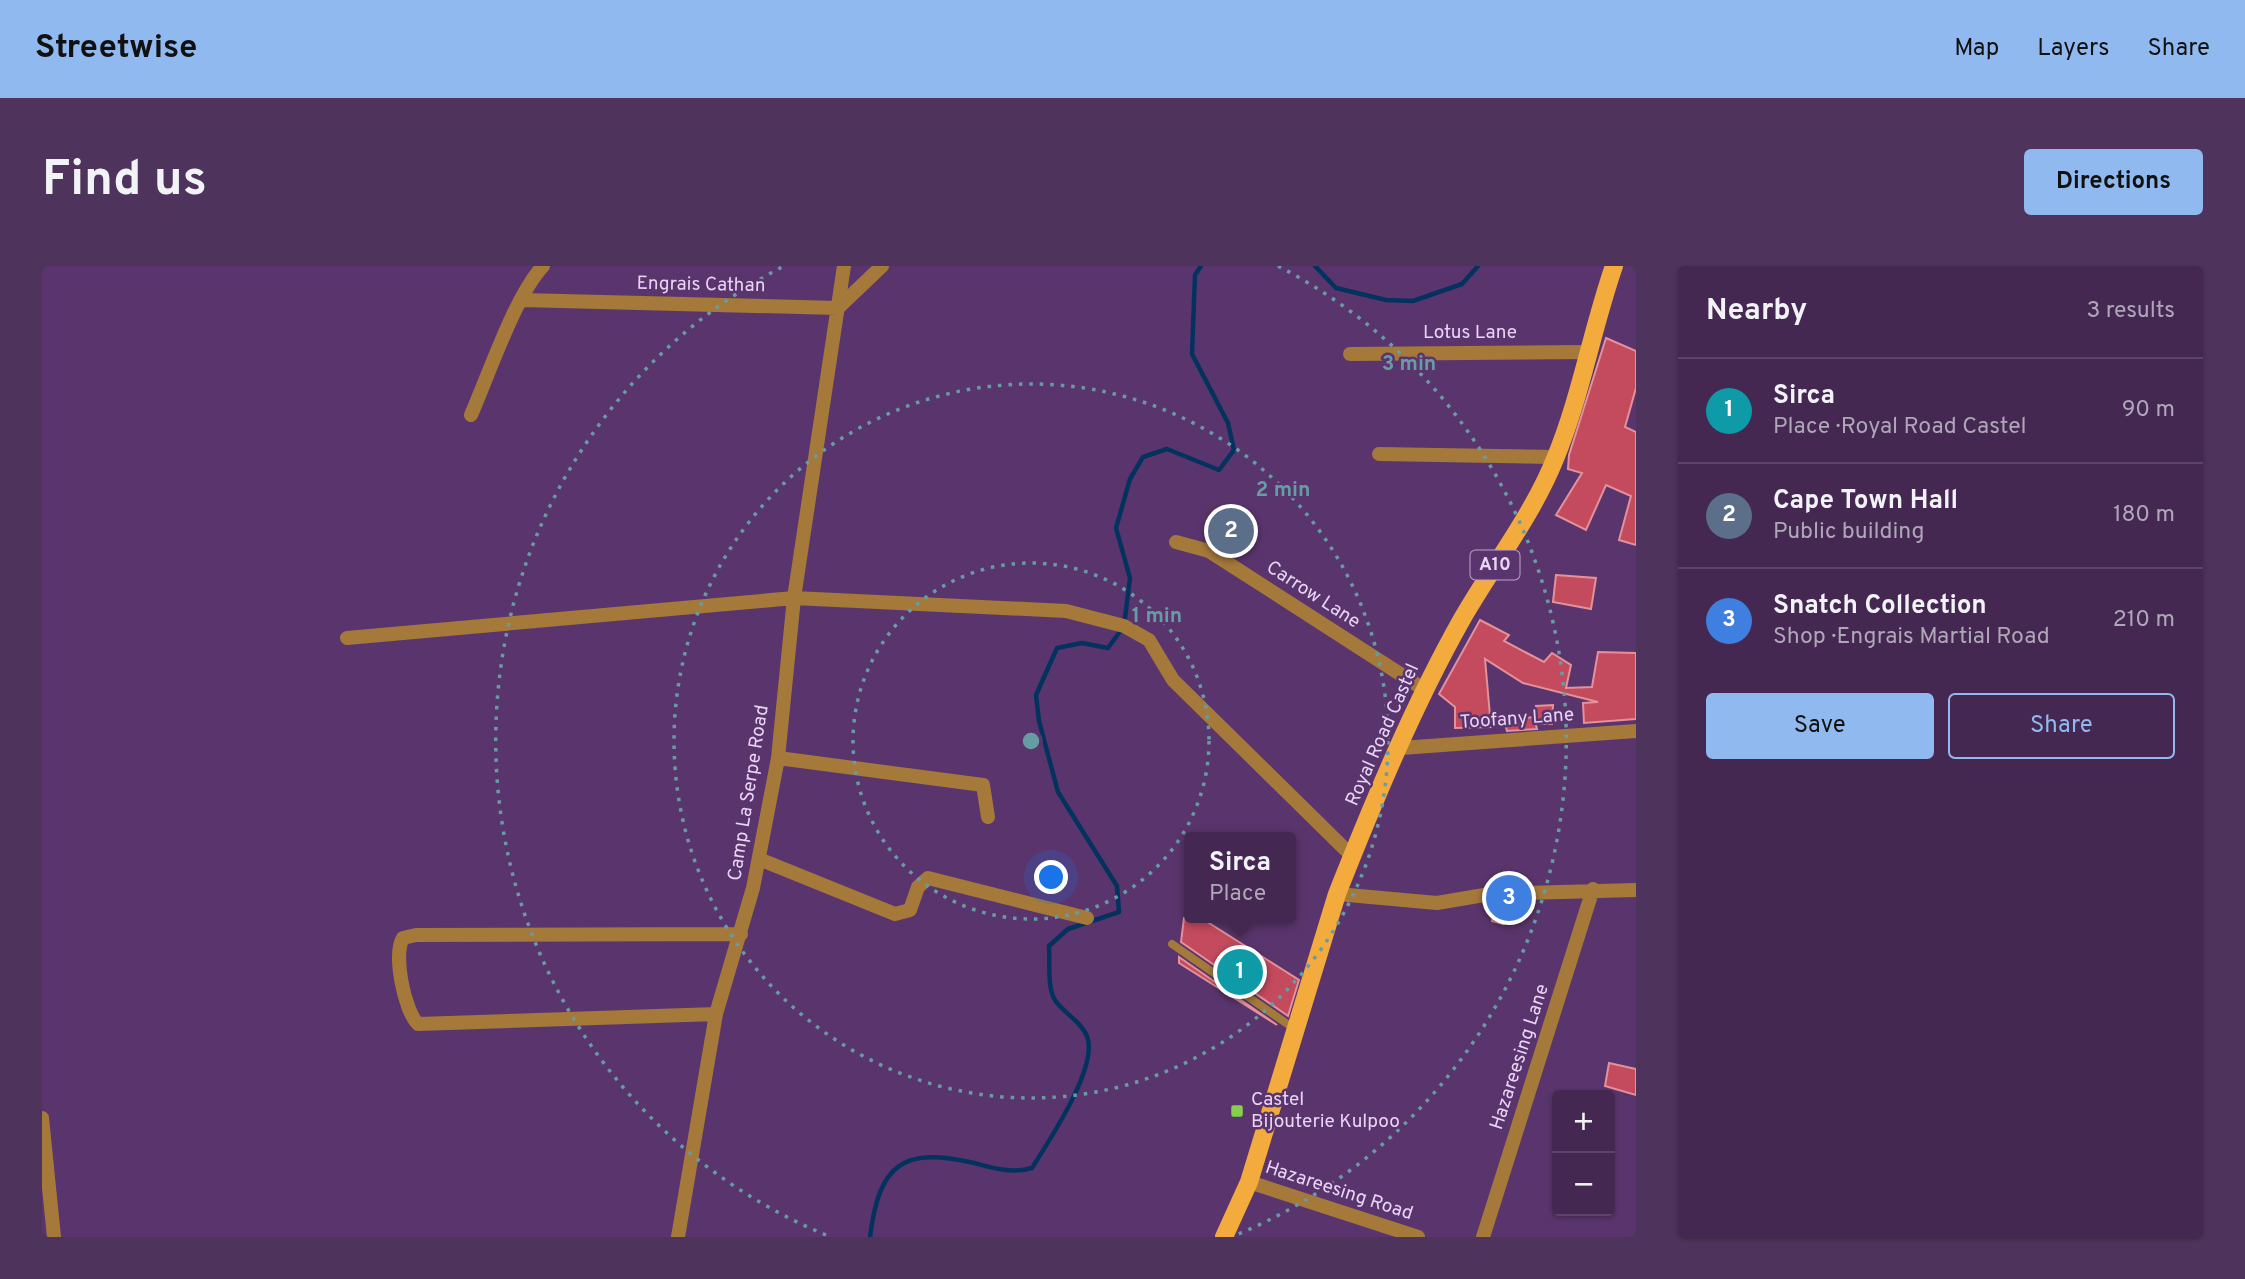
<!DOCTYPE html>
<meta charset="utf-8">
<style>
:root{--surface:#442852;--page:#4e345c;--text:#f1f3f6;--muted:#afa6b8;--line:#5c4469;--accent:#90b9f0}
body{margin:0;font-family:Overpass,sans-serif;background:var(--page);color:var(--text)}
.controls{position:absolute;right:21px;bottom:21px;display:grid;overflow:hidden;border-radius:7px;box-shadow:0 2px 5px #0004}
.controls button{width:63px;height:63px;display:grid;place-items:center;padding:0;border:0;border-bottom:2px solid var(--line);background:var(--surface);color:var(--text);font:35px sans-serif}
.you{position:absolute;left:1010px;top:612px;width:24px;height:24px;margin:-18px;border:5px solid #fff;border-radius:50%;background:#1a73e8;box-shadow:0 0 0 10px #1a73e833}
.badge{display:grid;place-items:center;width:46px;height:46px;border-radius:50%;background:var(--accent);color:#fff;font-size:23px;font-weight:700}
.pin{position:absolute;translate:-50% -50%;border:4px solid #fff;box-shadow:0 2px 7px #0006}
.popup{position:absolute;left:1142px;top:566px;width:112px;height:91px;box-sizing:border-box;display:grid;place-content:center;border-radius:7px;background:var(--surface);filter:drop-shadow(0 2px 5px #0005);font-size:23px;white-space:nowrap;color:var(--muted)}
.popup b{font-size:26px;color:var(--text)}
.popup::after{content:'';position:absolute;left:50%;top:100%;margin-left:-14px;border:14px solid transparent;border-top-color:var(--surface)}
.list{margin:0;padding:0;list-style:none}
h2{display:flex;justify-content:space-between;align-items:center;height:91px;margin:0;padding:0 28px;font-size:30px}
h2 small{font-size:23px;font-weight:400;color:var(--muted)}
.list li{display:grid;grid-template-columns:46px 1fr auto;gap:21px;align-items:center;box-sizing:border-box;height:105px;padding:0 28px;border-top:2px solid var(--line)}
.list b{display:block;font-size:26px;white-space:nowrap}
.list p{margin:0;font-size:23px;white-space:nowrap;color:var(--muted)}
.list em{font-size:23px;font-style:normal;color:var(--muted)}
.actions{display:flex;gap:14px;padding:21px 28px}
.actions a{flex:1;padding:16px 0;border:2px solid var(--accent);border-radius:7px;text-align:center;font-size:24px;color:var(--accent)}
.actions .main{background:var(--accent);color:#111}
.map{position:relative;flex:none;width:1594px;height:971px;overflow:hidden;border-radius:7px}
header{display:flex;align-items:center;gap:42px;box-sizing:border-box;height:98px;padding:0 35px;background:var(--accent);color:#111}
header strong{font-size:33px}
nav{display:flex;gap:38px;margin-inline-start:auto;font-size:24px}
.intro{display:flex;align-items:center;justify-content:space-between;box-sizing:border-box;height:168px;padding:0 42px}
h1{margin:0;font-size:49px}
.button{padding:18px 32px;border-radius:7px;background:var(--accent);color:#111;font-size:24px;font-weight:700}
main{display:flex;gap:42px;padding:0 42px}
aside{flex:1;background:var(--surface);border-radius:7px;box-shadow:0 2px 5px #0004}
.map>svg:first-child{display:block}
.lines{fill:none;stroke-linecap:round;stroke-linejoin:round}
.stream{stroke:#04325f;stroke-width:4.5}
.building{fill:#c44a5e;stroke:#e4929a;stroke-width:2}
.lane{stroke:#a5793a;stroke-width:8}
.street{stroke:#a5793a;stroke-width:14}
.primary{stroke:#f3ab3d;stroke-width:18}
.ring{fill:none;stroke:#669ca4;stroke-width:3.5;stroke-dasharray:3.5 7}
.poi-dot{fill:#87cf4b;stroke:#5a356d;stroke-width:2.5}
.labels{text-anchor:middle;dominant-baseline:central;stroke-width:5;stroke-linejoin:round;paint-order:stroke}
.shield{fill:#5a356d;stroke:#bea4cc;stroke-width:2}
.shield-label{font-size:18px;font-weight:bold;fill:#e9d4f5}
.street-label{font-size:19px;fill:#e9d4f5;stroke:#5a356d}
.poi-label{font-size:19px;fill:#e9d4f5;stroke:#5a356d;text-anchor:start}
.centre{fill:#669ca4;stroke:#5a356d;stroke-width:3.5}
.ring-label{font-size:21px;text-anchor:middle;font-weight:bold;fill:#669ca4;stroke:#5a356d;stroke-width:5;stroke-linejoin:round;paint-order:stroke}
</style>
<header>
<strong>Streetwise</strong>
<nav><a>Map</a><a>Layers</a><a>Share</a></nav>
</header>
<div class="intro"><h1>Find us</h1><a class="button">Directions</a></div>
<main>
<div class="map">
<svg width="1594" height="971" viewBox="0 0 1594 971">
<rect width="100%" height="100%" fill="#5a356d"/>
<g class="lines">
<path class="stream" d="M1273,0l21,22 50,12 27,1 49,-17 16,-18
M828,971c9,-72 32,-91 104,-74 20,5 37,11 58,5 16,-26 67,-101 55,-132 -7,-16 -24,-23 -32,-36 -8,-12 -5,-40 -6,-54l19,-17 51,-17 -2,-26 -59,-94 -19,-71 -3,-26 21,-47 25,-5 26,5 16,-22 6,-48 -14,-50 14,-49 13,-22 24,-8 52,21 15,-20 -6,-27 -36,-69 3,-79 6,-9"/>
</g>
<path class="building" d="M1564,72l30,13v37l-11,39 11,5v113l-17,-5 12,-44 -25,-11 -20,45 -30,-15 26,-42 -14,-4 1,-14z
M1514,309l40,3 -5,31 -38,-7z
M1438,354l29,15 -5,6 40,21 8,-9 19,12 -5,23 26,-1 6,-35 38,1v66l-52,4 -1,-20 15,-1 -75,-19 -38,-24 6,68 -36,1v-21l-16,-13z
M1511,439l-1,19h-14l-2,-18z
M1492,451l3,12 -30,2 -3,-11z
M1453,637h27l-3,15 -14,-3 -2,9 -11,-3z
M1142,652h17l98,62 -11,36 -107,-74z
M1137,691l98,68 -98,-62z
M1567,797l27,6v26l-31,-9z"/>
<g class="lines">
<path class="lane" d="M1130,678l124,86"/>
<path class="street" d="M480,34l316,8
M796,42l44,-42
M1308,88l240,-2
M429,149c18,-41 44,-119 72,-149
M1337,188l177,3
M1134,276l33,9 216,139
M305,372l447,-40 272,13 58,15 25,14 24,40 179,176
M1359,482l235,-17
M736,492l205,27 5,32
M717,593l136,55 15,-4 8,-23 10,-9 159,40
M1295,628l100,9 53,-9 146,-4
M674,748l-298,10c-14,-14 -25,-70 -15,-86l13,-3 325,-1
M0,852l12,119
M1207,916l169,55
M636,971l38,-223 37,-126 25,-130 16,-160 50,-332
M1441,971l110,-348"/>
<path class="primary" d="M1182,971l25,-55 88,-288c36,-91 77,-190 125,-275 31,-54 70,-103 93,-160 26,-63 37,-130 59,-193"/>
</g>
<g class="ring">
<circle cx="989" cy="475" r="178"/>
<circle cx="989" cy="475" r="357"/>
<path d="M784 969A535 535 0 0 1 742 0M1236 0A535 535 0 0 1 1194 969"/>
</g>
<rect class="poi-dot" x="1188" y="838" width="14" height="14" rx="3.5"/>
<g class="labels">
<rect class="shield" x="1428.5" y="284.5" width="49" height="29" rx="5"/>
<g class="shield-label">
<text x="1453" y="299">A10</text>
</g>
<g class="street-label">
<text transform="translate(659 19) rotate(1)">Engrais Cathan</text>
<text x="1428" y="67">Lotus Lane</text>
<text transform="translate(1271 329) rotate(33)">Carrow Lane</text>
<text transform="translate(1475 453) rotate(-4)">Toofany Lane</text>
<text transform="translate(1341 469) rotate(-66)">Royal Road Castel</text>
<text transform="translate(707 527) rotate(-81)">Camp La Serpe Road</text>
<text transform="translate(1478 791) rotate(-72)">Hazareesing Lane</text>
<text transform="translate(1297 925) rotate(18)">Hazareesing Road</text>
</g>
<g class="poi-label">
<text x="1209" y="834">Castel<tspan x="1209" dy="22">Bijouterie Kulpoo</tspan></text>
</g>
</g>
<circle cx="989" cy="475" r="10" class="centre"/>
<g class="ring-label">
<text x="1367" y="104">3 min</text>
<text x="1241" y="230">2 min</text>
<text x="1115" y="356">1 min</text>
</g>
</svg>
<div class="controls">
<button>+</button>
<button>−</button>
</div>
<div class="you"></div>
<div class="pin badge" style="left:1198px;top:706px;background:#0f9aa8">1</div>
<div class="popup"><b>Sirca</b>Place</div>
<div class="pin badge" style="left:1189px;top:265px;background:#5c6f8a">2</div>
<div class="pin badge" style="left:1467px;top:632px;background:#3f7fe0">3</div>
</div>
<aside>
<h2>Nearby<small>3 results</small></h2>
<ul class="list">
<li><span class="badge" style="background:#0f9aa8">1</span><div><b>Sirca</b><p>Place · Royal Road Castel</p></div><em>90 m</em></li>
<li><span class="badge" style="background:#5c6f8a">2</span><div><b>Cape Town Hall</b><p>Public building</p></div><em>180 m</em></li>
<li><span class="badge" style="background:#3f7fe0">3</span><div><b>Snatch Collection</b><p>Shop · Engrais Martial Road</p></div><em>210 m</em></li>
</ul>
<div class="actions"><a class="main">Save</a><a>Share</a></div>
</aside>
</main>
